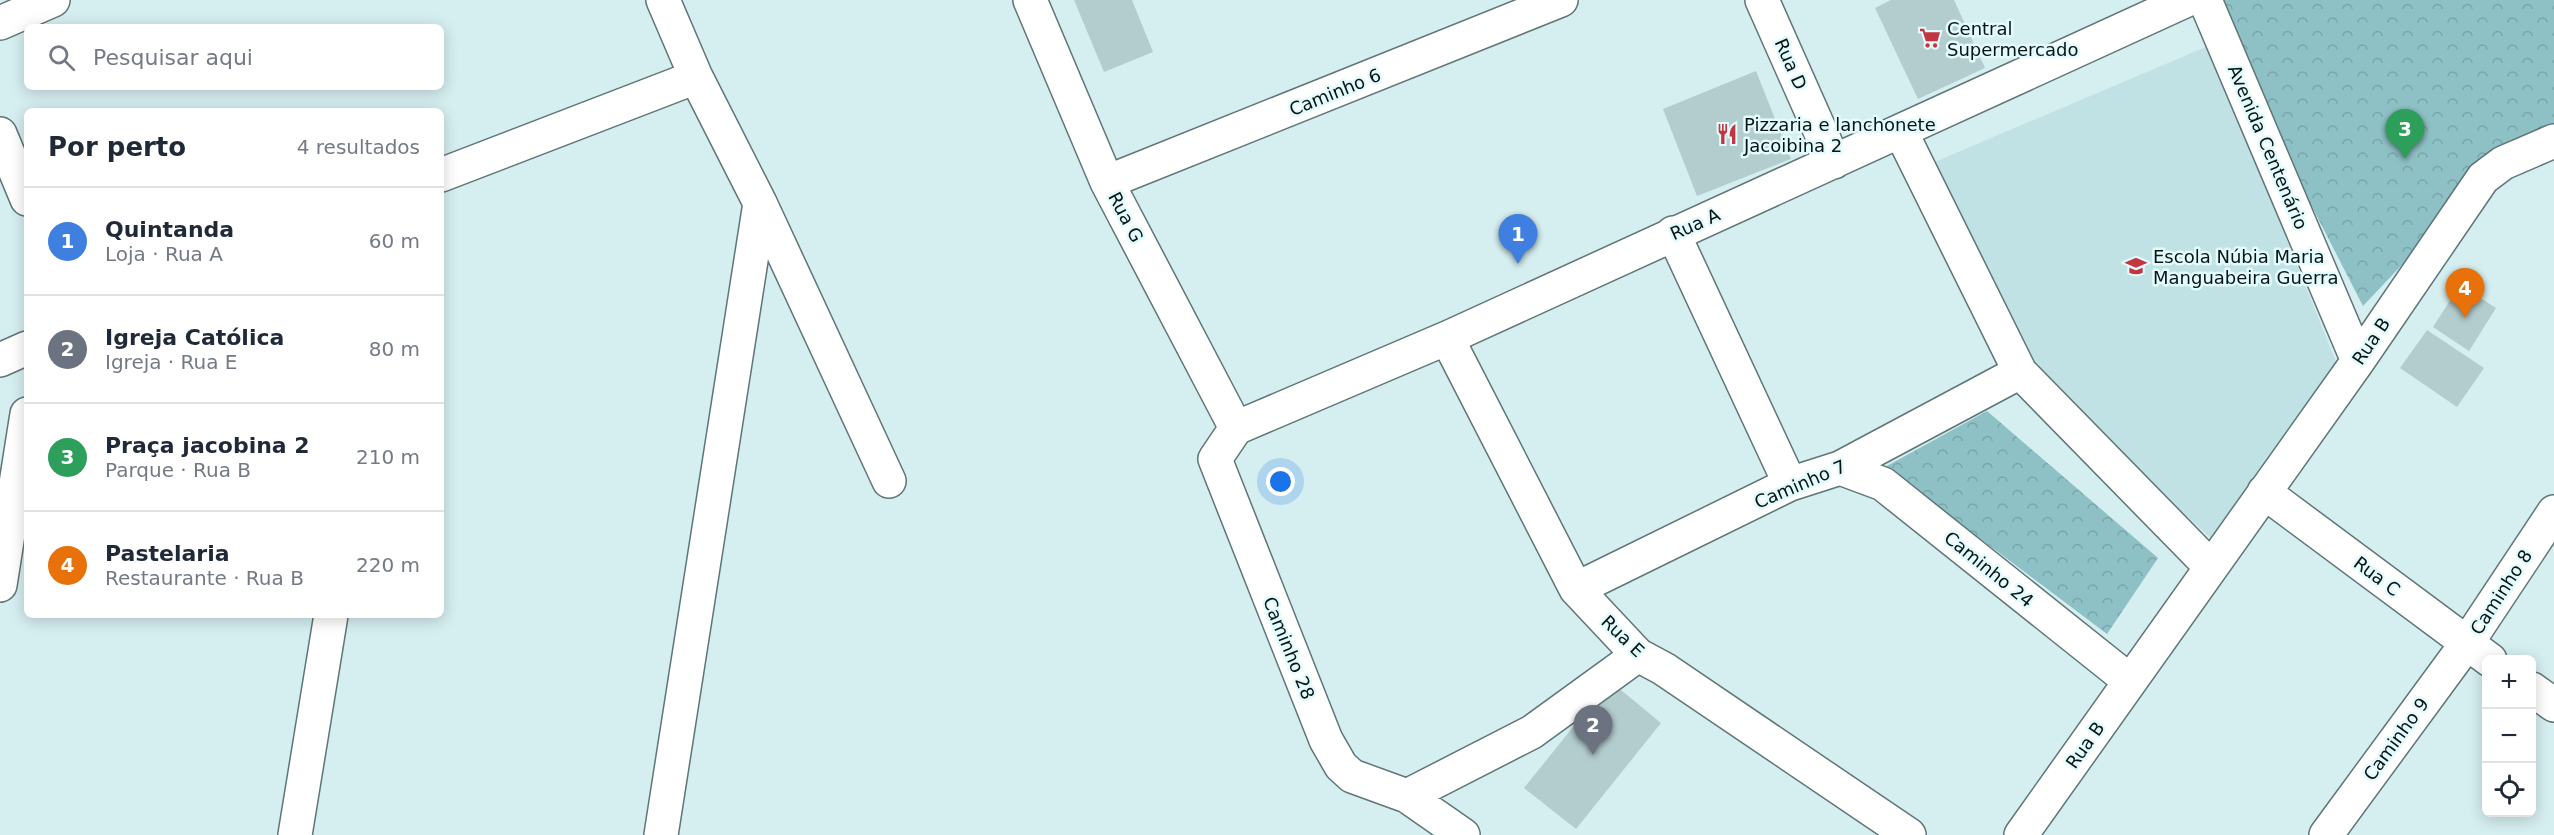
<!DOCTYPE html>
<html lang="pt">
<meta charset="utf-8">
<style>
:root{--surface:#fff;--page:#f2f2f3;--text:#1f2937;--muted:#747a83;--line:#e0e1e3;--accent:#c53540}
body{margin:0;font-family:"DejaVu Sans",sans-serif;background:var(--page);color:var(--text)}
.controls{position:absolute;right:18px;bottom:18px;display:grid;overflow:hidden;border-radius:9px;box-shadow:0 3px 15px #0003}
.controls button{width:54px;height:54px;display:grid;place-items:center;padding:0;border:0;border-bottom:2px solid var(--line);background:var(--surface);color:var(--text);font:30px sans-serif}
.you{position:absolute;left:1281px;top:482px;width:21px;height:21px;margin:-15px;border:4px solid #fff;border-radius:50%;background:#1a73e8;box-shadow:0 0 0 9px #1a73e833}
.badge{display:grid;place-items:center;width:39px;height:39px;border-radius:50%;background:var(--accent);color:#fff;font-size:20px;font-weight:700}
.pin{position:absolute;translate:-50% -50px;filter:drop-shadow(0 2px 3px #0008)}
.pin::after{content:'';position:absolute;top:32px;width:21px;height:18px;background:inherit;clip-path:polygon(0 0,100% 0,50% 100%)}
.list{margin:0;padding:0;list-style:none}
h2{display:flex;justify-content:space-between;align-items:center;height:78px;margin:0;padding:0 24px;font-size:26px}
h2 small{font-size:20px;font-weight:400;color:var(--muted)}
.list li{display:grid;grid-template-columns:39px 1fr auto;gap:18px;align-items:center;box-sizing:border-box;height:108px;padding:0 24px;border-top:2px solid var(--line)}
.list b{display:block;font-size:22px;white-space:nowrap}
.list p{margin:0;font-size:20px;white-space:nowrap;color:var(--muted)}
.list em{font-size:20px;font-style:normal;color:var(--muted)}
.icon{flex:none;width:33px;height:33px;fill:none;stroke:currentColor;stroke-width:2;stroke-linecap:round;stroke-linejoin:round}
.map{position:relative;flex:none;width:2554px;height:835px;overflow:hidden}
.search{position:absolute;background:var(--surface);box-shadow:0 3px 15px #0003;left:24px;top:24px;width:420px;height:66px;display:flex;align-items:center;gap:15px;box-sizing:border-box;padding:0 21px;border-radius:9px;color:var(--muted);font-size:22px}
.panel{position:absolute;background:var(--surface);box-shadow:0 3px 15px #0003;left:24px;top:108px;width:420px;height:510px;border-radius:9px}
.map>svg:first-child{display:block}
.built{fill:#c0e2e5}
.park{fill:url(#park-crowns)}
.building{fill:#b3cccd}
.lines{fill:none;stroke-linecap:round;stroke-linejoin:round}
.minor-casing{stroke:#5f7577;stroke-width:36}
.minor{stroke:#fff;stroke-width:33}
.labels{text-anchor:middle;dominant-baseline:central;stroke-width:5;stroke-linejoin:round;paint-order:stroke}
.poi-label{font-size:18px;fill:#0b1415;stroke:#e2fbfd;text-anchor:start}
.street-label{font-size:18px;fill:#0b1415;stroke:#e2fbfd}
</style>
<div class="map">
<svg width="2554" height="835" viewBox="0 0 2554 835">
<defs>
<pattern id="park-crowns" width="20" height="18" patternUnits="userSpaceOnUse" patternTransform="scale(1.5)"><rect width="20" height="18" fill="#8ec1c5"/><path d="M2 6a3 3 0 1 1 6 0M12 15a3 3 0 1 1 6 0" fill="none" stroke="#79a5a8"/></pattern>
</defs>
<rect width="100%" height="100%" fill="#d5eef0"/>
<path class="built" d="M2208,46l129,318 -124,176 -184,-169 -106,-204z"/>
<path class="park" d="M2206,0h348v145l-65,28 -126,133z
M1987,411l171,147 -51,76 -222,-167z"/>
<path class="building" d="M1074,0h58l21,52 -49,20z
M1891,0h63l31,68 -67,31 -43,-91z
M1756,71l35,88 -94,37 -34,-87z
M2460,285l36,23 -27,43 -36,-24z
M2427,330l57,38 -27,39 -57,-39z
M1610,681l51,42 -85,106 -52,-41z"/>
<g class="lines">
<defs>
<path id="minor" d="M663,0l33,77 64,126 129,278
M1030,0l77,182 129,246
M1762,0l72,162
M2205,0l153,361
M0,23l53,-23
M1901,132l119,240 191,195
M0,134l27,65
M441,175l255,-98
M1107,182l454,-182
M1673,233l117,251
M1447,338l129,251 62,66 26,14 245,166
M0,360l27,-12
M1840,468l43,16 247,197
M2264,492l226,168
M0,585l27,-171
M1576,589l214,-105 50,-16 180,-96
M2532,689l22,16
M1407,796l125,-64 106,-77
M295,835l36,-220
M661,835l99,-632
M1463,835l-56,-39 -55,-20 -11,-10 -15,-26 -111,-281 21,-31 211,-90 740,-338
M2021,835l337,-474 125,-183 20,-15 51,-22
M2326,835l141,-192 87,-131"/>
</defs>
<use href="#minor" class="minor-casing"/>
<use href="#minor" class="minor"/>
</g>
<defs>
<symbol id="supermarket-bare" viewBox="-9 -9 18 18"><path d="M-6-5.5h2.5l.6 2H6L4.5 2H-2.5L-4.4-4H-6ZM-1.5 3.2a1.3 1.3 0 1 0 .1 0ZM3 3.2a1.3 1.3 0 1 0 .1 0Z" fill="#c53540" stroke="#e2fbfd" stroke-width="2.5" paint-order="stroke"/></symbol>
<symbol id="restaurant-bare" viewBox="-9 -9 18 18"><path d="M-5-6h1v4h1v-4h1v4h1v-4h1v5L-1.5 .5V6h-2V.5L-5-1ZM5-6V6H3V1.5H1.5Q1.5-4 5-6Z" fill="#c53540" stroke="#e2fbfd" stroke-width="2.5" paint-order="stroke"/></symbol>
<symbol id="school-bare" viewBox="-9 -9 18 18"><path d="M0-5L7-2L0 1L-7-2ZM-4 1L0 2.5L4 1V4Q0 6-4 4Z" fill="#c53540" stroke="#e2fbfd" stroke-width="2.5" paint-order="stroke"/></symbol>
</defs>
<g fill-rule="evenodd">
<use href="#supermarket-bare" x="1915" y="23" width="30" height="30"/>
<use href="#restaurant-bare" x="1712" y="119" width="30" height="30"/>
<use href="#school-bare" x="2121" y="251" width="30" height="30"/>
</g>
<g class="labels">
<g class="poi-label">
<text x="1947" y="28">Central<tspan x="1947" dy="21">Supermercado</tspan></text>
<text x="1744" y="124">Pizzaria e lanchonete<tspan x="1744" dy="21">Jacoibina 2</tspan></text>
<text x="2153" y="256">Escola Núbia Maria<tspan x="2153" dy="21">Manguabeira Guerra</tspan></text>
</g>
<g class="street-label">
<text transform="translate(1791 64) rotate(66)">Rua D</text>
<text transform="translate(1335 92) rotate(-22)">Caminho 6</text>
<text transform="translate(2268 147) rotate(67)">Avenida Centenário</text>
<text transform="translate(1126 217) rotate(62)">Rua G</text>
<text transform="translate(1695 224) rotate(-24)">Rua A</text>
<text transform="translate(2371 341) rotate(-56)">Rua B</text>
<text transform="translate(1800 484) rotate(-23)">Caminho 7</text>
<text transform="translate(1989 569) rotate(39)">Caminho 24</text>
<text transform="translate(2377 576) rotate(37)">Rua C</text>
<text transform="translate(2501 592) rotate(-57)">Caminho 8</text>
<text transform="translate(1623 636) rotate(44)">Rua E</text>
<text transform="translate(1289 648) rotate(68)">Caminho 28</text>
<text transform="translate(2396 739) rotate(-54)">Caminho 9</text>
<text transform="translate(2085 745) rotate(-55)">Rua B</text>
</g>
</g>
</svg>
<div class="controls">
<button>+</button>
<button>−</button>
<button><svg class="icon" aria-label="locate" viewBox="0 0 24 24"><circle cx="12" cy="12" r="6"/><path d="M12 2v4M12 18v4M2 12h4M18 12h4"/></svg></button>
</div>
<div class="you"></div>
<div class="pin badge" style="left:1518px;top:264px;background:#3f7fe0">1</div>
<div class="pin badge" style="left:1593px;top:755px;background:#6b7280">2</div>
<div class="pin badge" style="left:2405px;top:159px;background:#2e9e5b">3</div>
<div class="pin badge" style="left:2465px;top:318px;background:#e8710a">4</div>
<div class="search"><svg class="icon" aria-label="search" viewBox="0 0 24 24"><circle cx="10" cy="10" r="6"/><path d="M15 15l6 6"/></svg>Pesquisar aqui</div>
<section class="panel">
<h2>Por perto<small>4 resultados</small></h2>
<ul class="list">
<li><span class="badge" style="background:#3f7fe0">1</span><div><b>Quintanda</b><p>Loja · Rua A</p></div><em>60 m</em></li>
<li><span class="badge" style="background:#6b7280">2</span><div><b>Igreja Católica</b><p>Igreja · Rua E</p></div><em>80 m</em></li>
<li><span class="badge" style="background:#2e9e5b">3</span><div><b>Praça jacobina 2</b><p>Parque · Rua B</p></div><em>210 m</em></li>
<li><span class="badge" style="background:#e8710a">4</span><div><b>Pastelaria</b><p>Restaurante · Rua B</p></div><em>220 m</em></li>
</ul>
</section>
</div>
